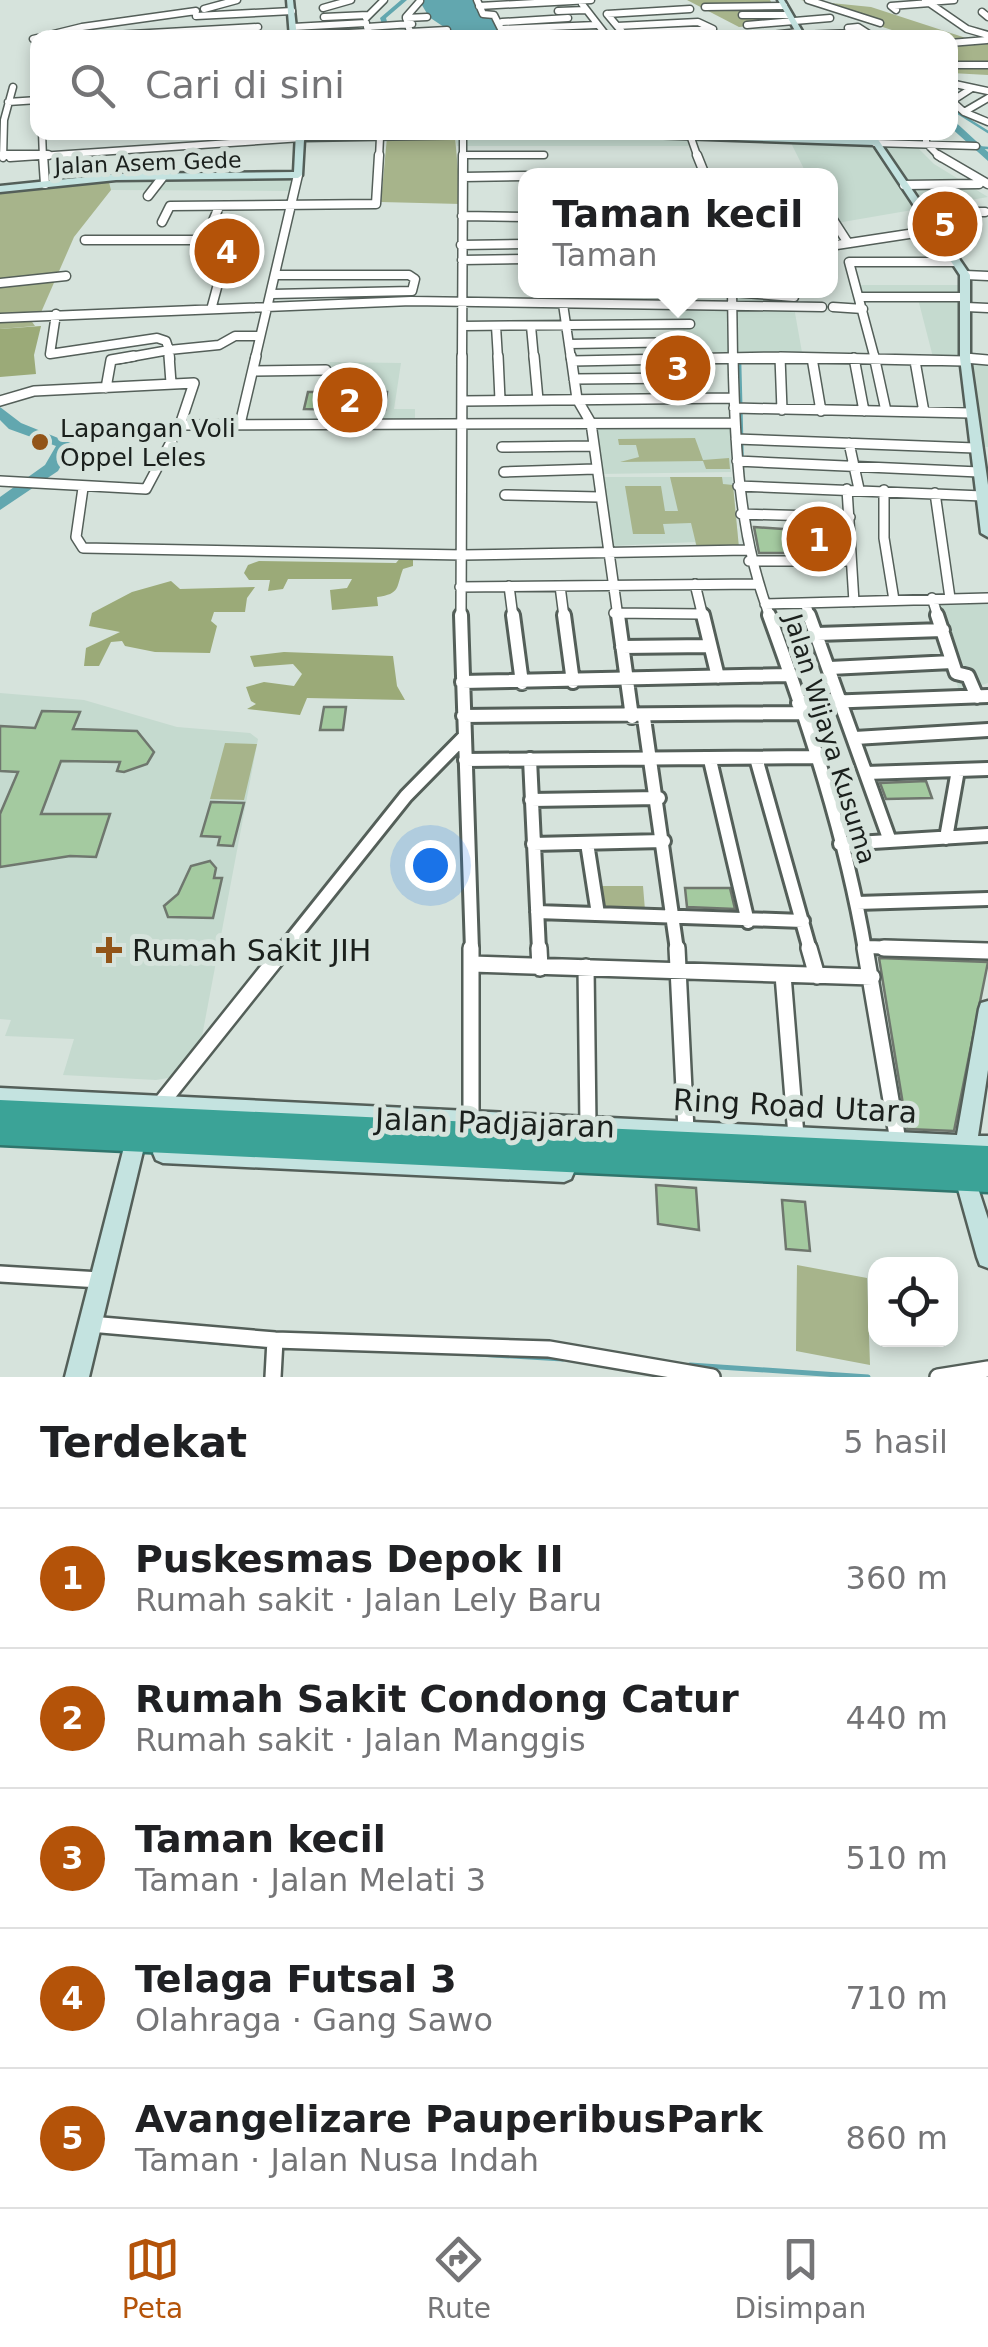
<!DOCTYPE html>
<html lang="id">
<meta charset="utf-8">
<style>
:root{--surface:#fff;--page:#f2f2f2;--text:#202124;--muted:#757577;--line:#e0e0e0;--accent:#b45309}
body{margin:0;font-family:"DejaVu Sans",sans-serif;background:var(--page);color:var(--text)}
.controls{position:absolute;right:30px;bottom:30px;display:grid;overflow:hidden;border-radius:20px;box-shadow:0 5px 15px #0003}
.controls button{width:90px;height:90px;display:grid;place-items:center;padding:0;border:0;border-bottom:2px solid var(--line);background:var(--surface);color:var(--text);font:50px sans-serif}
.you{position:absolute;left:430px;top:865px;width:35px;height:35px;margin:-25px;border:8px solid #fff;border-radius:50%;background:#1a73e8;box-shadow:0 0 0 15px #1a73e833}
.badge{display:grid;place-items:center;width:65px;height:65px;border-radius:50%;background:var(--accent);color:#fff;font-size:32px;font-weight:700}
.pin{position:absolute;translate:-50% -50%;border:5px solid #fff;box-shadow:0 2px 10px #0006}
.popup{position:absolute;left:518px;top:168px;width:320px;height:130px;box-sizing:border-box;display:grid;place-content:center;border-radius:20px;background:var(--surface);filter:drop-shadow(0 2px 8px #0005);font-size:32px;white-space:nowrap;color:var(--muted)}
.popup b{font-size:38px;color:var(--text)}
.popup::after{content:'';position:absolute;left:50%;top:100%;margin-left:-20px;border:20px solid transparent;border-top-color:var(--surface)}
.list{margin:0;padding:0;list-style:none}
h2{display:flex;justify-content:space-between;align-items:center;height:130px;margin:0;padding:0 40px;font-size:42px}
h2 small{font-size:32px;font-weight:400;color:var(--muted)}
.list li{display:grid;grid-template-columns:65px 1fr auto;gap:30px;align-items:center;box-sizing:border-box;height:140px;padding:0 40px;border-top:2px solid var(--line)}
.list b{display:block;font-size:38px;white-space:nowrap}
.list p{margin:0;font-size:32px;white-space:nowrap;color:var(--muted)}
.list em{font-size:32px;font-style:normal;color:var(--muted)}
.icon{flex:none;width:55px;height:55px;fill:none;stroke:currentColor;stroke-width:2;stroke-linecap:round;stroke-linejoin:round}
.map{position:relative;flex:none;width:988px;height:1377px;overflow:hidden}
.search{position:absolute;background:var(--surface);box-shadow:0 5px 15px #0003;left:30px;right:30px;top:30px;height:110px;display:flex;align-items:center;gap:25px;box-sizing:border-box;padding:0 35px;border-radius:20px;color:var(--muted);font-size:38px}
.sheet{height:830px;background:var(--surface)}
nav{display:flex;justify-content:space-around;align-items:center;box-sizing:border-box;height:140px;border-top:2px solid var(--line);background:var(--surface);font-size:28px;color:var(--muted)}
nav a{display:grid;justify-items:center;gap:5px}
nav .on{color:var(--accent)}
.map>svg:first-child{display:block}
.built{fill:#c5dacf}
.green{fill:#a7b48b}
.forest{fill:#9baa78}
.water{fill:#62a7af}
.lines{fill:none;stroke-linecap:round;stroke-linejoin:round}
.stream-far1{stroke:#62a7af;stroke-width:2.5}
.stream{stroke:#62a7af;stroke-width:5}
.canal{fill:#62a7af;fill-rule:evenodd}
.river{fill:#62a7af;fill-rule:evenodd}
.building{fill:#a4caa0;stroke:#6f776e;stroke-width:2.5}
.street-far4-casing{stroke:#545f59;stroke-width:9}
.street-far3-casing{stroke:#545f59;stroke-width:11}
.street-far2-casing{stroke:#545f59;stroke-width:12}
.street-far1-casing{stroke:#545f59;stroke-width:18}
.street-casing{stroke:#545f59;stroke-width:20}
.secondary-casing{stroke:#545f59;stroke-width:5}
.highway-casing{stroke:#30756c;stroke-width:5}
.street-far4{stroke:#fff;stroke-width:6}
.street-far3{stroke:#fff;stroke-width:8}
.street-far2{stroke:#fff;stroke-width:9}
.street-far1{stroke:#fff;stroke-width:12}
.street{stroke:#fff;stroke-width:15}
.secondary{fill:#c4e3e0;fill-rule:evenodd}
.highway{fill:#3ba397;fill-rule:evenodd}
.poi-dot{fill:#925418;stroke:#d6e3dc;stroke-width:4}
.labels{text-anchor:middle;dominant-baseline:central;stroke-width:10;stroke-linejoin:round;paint-order:stroke}
.far-street-label{font-size:22px;fill:#1b201d;stroke:#d6e3dc}
.poi-label{font-size:25px;fill:#1b201d;stroke:#d6e3dc;text-anchor:start}
.street-label{font-size:25px;fill:#1b201d;stroke:#d6e3dc}
.near-poi-label{font-size:30px;fill:#1b201d;stroke:#d6e3dc;text-anchor:start}
.near-street-label{font-size:30px;fill:#1b201d;stroke:#d6e3dc}
</style>
<div class="map">
<svg width="988" height="1377" viewBox="0 0 988 1377">
<rect width="100%" height="100%" fill="#d6e3dc"/>
<path class="built" d="M534,133l164,4 -1,9h-240l-2,-9z
M791,143l124,2 19,19 54,33 -157,27 -1,-49h-23z
M295,177l-4,14 -180,-1 -3,-12z
M858,285h108l-4,74 26,-2v90h-12l-14,-86h-28l-16,-62 -57,-2z
M736,292l56,4 11,62 -112,-1 -15,-53 60,-2z
M330,362l71,1 -7,46h21v13h-86l1,-11 -27,-1 4,-19 16,-1z
M593,424h137l1,48 -133,2z
M604,477h128l7,71h-42l-2,-6 -83,4z
M938,595l50,3v85l-29,10z
M0,693l84,7 93,27 73,6 8,6 -58,308 -26,30 -18,3 -93,-5 11,-36 -69,-3 6,-16 -11,-1z"/>
<path class="green" d="M687,0h83l14,23 -45,4z
M801,0l70,7 95,31h22v37l-37,-2 -1,-35 -37,-1z
M387,137h68l6,67 -80,-2z
M108,178l3,12 -37,47 -35,80 -9,2 5,7 -35,3v-139z
M695,438l8,22 26,-2 1,11h-24l-3,-8 -83,1 19,-5 -3,-12h-17l-1,-6z
M670,477h52l1,7 10,1 6,63h-42l-6,-25 -28,1 2,10h-32l-8,-48h36l4,25h13z
M225,743l32,1 -13,56 -34,-1z
M598,886h45l2,24h-46z
M797,1265l70,13 3,87 -74,-14z"/>
<path class="forest" d="M41,326l-7,29 2,19 -36,3v-48z
M401,557h12v9l-10,3c-7,18 -2,25 -26,28l1,9 -46,4 -2,-20 17,-2 5,-9h-64l-5,10 -15,2 2,-11h-21l-5,-7 4,-8 11,-4 137,2z
M171,581l9,8 75,-2 -8,11 -2,14h-31l-3,9 6,5 -7,27 -55,-1 -30,-6 -3,-5 -11,1 -12,24h-15l2,-18 34,-16 -31,-6 3,-13 40,-21z
M284,652l109,4 4,30 8,14 -98,-2 -7,17 -53,-6 9,-5 -5,-3 -5,-14 18,-5 30,4 8,-12 -9,-10 -39,3 -4,-11z"/>
<path class="water" d="M419,0h49l29,29 76,8 -123,-6 -21,-14z"/>
<g class="lines">
<path class="stream-far1" d="M504,35l15,3
M950,108l38,24
M976,147l12,1
M740,359l3,115"/>
<path class="stream" d="M124,1334l100,9
M477,1354l86,5
M690,1365l178,12"/>
<path class="canal" d="M401,0h6l-21,18 4,14 -5,1 -5,-15z"/>
<path class="river" d="M464,0h9l34,32 50,6 -56,-1z
M950,117l38,35v9l-38,-34z
M0,407l21,16 52,21 -15,27 -58,39v-13l45,-32 11,-19 -47,-17 -9,-9z"/>
</g>
<path class="building" d="M308,392h79l-2,18 -81,-1z
M754,527l72,5 1,15 -27,-2 2,8h-43z
M324,707h22l-3,23h-23z
M42,711l38,1 -7,17 64,2 17,21 -7,12 -23,8 -7,-1 3,-9 -59,-1 -20,53h69l-14,43 -26,-1 -70,11v-53l18,-42 -18,-1v-45l35,2z
M926,781l6,17 -46,1 -6,-16z
M211,802l33,1 -11,43 -15,-1 2,-8 -19,-1z
M210,861l6,7 -2,10h8l-9,40 -45,-1 -4,-11 14,-12 13,-28z
M685,888h45l5,21 -48,-2z
M879,958l109,4 -34,169 -47,-2z
M656,1185l40,3 3,42 -41,-6z
M782,1200l23,2 5,49 -24,-2z"/>
<g class="lines">
<defs>
<path id="street-far4" d="M477,0l6,14 11,1 7,14 95,-4
M808,0l72,23
M925,0l42,29 21,6
M420,1l-14,16 4,15 37,-2
M928,2l26,-2
M582,4l24,31
M479,6l112,-6
M705,7l79,-1
M323,8l28,-8
M204,9l33,-9
M896,10l-5,-4 39,-3
M558,11l28,-1
M982,12l6,5
M607,14l10,12
M607,14l83,-5
M742,15h46
M196,16l96,-5
M324,17l44,-2
M366,18l18,-18
M406,18l21,-1
M502,22l66,-4
M698,22l15,7 -90,4 -6,-7z
M747,25l83,-7
M293,27l73,-4
M367,27l45,-3
M848,28l10,-1 17,11
M706,34l28,4
M771,35l28,-3
M801,35l52,-2
M61,38l197,-11
M247,38l122,-6
M33,39l49,-12 114,-16
M950,43l37,-3
M950,65h38
M950,83l38,8
M988,98l-24,14 24,10
M8,102l30,-2
M964,112l-12,-11 20,-13
M42,132l1,26
M926,132v11l15,15
M691,138l7,20
M875,143l101,3
M463,155h81
M3,158l1,-38 9,-33
M10,158l292,-20
M379,158l1,-21
M463,158v-23"/>
<path id="street-far3" d="M3,155h45
M43,155l2,29
M697,155l8,20
M938,155l50,29
M604,175h101
M463,177l63,-1
M904,185l75,-1
M148,196l14,-18
M923,212h62
M830,215l18,28
M462,216l64,1
M162,222l8,-16 206,-2 3,-49
M212,223l7,-16
M85,240h118
M461,245l65,-1
M830,246l105,-16
M462,260l64,-1
M965,275l23,1
M0,283l66,-7
M732,290l1,69
M732,292l62,5
M272,294l140,-3 3,-12 -6,-4h-133
M862,297h103
M563,304l8,55
M212,306l13,-48
M833,307l30,2
M966,307l22,1
M56,314l-6,40 107,-16 9,3 3,9 50,-5 16,-9h24
M0,318l411,-17 411,6
M463,326l227,-2
M496,326l2,33
M531,326l3,33
M569,344l122,-2
M965,358l7,1
M119,359l50,-9 1,9
M255,359l43,-184
M462,359l1,-204
M698,359h155
M875,359l-26,-97h107"/>
<path id="street-far2" d="M169,356l2,27
M498,356l2,44
M534,356l4,44
M571,356l6,43 14,24 27,194
M733,356c2,90 5,176 37,261
M874,356l12,55
M780,357l2,53
M812,358l9,53
M854,358l10,53
M965,358l23,2
M572,361l208,-4 185,4
M915,361l9,51
M253,371l73,-1
M574,379l111,-1
M106,388l5,-28 23,-4
M0,401l34,-10 160,-8 -14,42 -34,64 -146,-8
M463,401l271,-3
M734,408l237,5
M240,424l16,-68
M180,425l555,-2
M736,439l239,9
M849,443l10,46
M502,447l91,-1
M737,461l242,11
M504,472l91,-3
M738,486l245,10
M83,488l-7,49 7,11 380,7 284,-5
M847,489l7,113
M884,490v48l10,62
M935,493l15,105
M505,495l94,2
M741,514l109,3
M749,561h102
M695,584l8,33
M509,586l4,31
M560,586l4,31
M460,587l297,-3
M932,598l6,19
M805,603l5,14
M765,604l223,-6
M614,613l87,1
M461,617l1,-261"/>
<path id="street-far1" d="M461,615l11,335
M513,615l9,68
M564,615l9,67
M618,615l14,102
M703,615l15,62
M769,615c39,107 77,222 96,335
M809,615l81,226
M937,615l19,58 12,3 9,21
M817,634l126,-4
M622,647l87,-1
M830,668l122,-6
M462,682l329,-7
M798,703l190,-7
M463,716l337,-3
M644,718l33,232
M855,738l133,-8
M756,758l54,192
M530,759l9,191
M465,760l348,-3
M710,760l38,162
M866,773l122,-4
M531,800l128,-2
M946,838l12,-68
M587,843l11,71
M533,844l131,-3
M840,844l148,-9
M857,903l131,-4
M537,912l266,9
M867,947l93,3
M283,950l123,-154 58,-59"/>
<path id="street" d="M539,948l1,20
M677,948l9,182
M809,948l8,28
M865,948l33,193
M884,948l104,3
M472,964l400,13
M586,967l2,158
M783,975l13,161
M158,1107l127,-159
M471,1119v-171
M0,1274l100,6
M90,1324l185,16 274,9 163,28
M273,1377l2,-37
M938,1377l50,-8"/>
<path id="secondary" d="M287,0h6l4,38h-7z
M778,0h6l22,38h-7z
M296,132h8v3l343,-3 223,8 -1,-5h6l95,140v83l18,127v52l-7,-4 -21,-175v-83l-86,-130 -283,-10 -287,5 -2,35 -4,3 -182,2 -116,12v-6l116,-12 178,-2z
M988,1001v69l-10,66h10v20l-988,-50v-18l957,47 22,-126 2,-6z
M133,1141l7,3 3,7 -54,226h-24l58,-226 3,-7z
M163,1143l401,19 7,3 3,7 -3,7 -7,3 -401,-19 -7,-3 -3,-7 3,-7z
M969,1179l7,3 12,37v49l-8,-3 -3,-8 -19,-68 4,-7z"/>
<path id="highway" d="M0,1100l988,46v46l-988,-47z"/>
</defs>
<use href="#street-far4" class="street-far4-casing"/>
<use href="#street-far3" class="street-far3-casing"/>
<use href="#street-far2" class="street-far2-casing"/>
<use href="#street-far1" class="street-far1-casing"/>
<use href="#street" class="street-casing"/>
<use href="#secondary" class="secondary-casing"/>
<use href="#highway" class="highway-casing"/>
<use href="#street-far4" class="street-far4"/>
<use href="#street-far3" class="street-far3"/>
<use href="#street-far2" class="street-far2"/>
<use href="#street-far1" class="street-far1"/>
<use href="#street" class="street"/>
<use href="#secondary" class="secondary"/>
<use href="#highway" class="highway"/>
</g>
<g class="poi-dot">
<circle cx="40" cy="442" r="10"/>
<path d="M104 935h10v10h10v10h-10v10h-10v-10h-10v-10h10z"/>
</g>
<g class="labels">
<g class="far-street-label">
<text transform="translate(148 163) rotate(-2)">Jalan Asem Gede</text>
</g>
<g class="poi-label">
<text x="60" y="428">Lapangan Voli<tspan x="60" dy="29">Oppel Leles</tspan></text>
</g>
<g class="street-label">
<text transform="translate(830 739) rotate(73)">Jalan Wijaya Kusuma</text>
</g>
<g class="near-poi-label">
<text x="132" y="950">Rumah Sakit JIH</text>
</g>
<g class="near-street-label">
<text transform="translate(795 1106) rotate(3)">Ring Road Utara</text>
<text transform="translate(495 1123) rotate(2)">Jalan Padjajaran</text>
</g>
</g>
</svg>
<div class="controls">
<button><svg class="icon" aria-label="locate" viewBox="0 0 24 24"><circle cx="12" cy="12" r="6"/><path d="M12 2v4M12 18v4M2 12h4M18 12h4"/></svg></button>
</div>
<div class="you"></div>
<div class="pin badge" style="left:819px;top:539px">1</div>
<div class="pin badge" style="left:350px;top:400px">2</div>
<div class="pin badge" style="left:678px;top:368px">3</div>
<div class="popup"><b>Taman kecil</b>Taman</div>
<div class="pin badge" style="left:227px;top:251px">4</div>
<div class="pin badge" style="left:945px;top:224px">5</div>
<div class="search"><svg class="icon" aria-label="search" viewBox="0 0 24 24"><circle cx="10" cy="10" r="6"/><path d="M15 15l6 6"/></svg>Cari di sini</div>
</div>
<section class="sheet">
<h2>Terdekat<small>5 hasil</small></h2>
<ul class="list">
<li><span class="badge">1</span><div><b>Puskesmas Depok II</b><p>Rumah sakit · Jalan Lely Baru</p></div><em>360 m</em></li>
<li><span class="badge">2</span><div><b>Rumah Sakit Condong Catur</b><p>Rumah sakit · Jalan Manggis</p></div><em>440 m</em></li>
<li><span class="badge">3</span><div><b>Taman kecil</b><p>Taman · Jalan Melati 3</p></div><em>510 m</em></li>
<li><span class="badge">4</span><div><b>Telaga Futsal 3</b><p>Olahraga · Gang Sawo</p></div><em>710 m</em></li>
<li><span class="badge">5</span><div><b>Avangelizare PauperibusPark</b><p>Taman · Jalan Nusa Indah</p></div><em>860 m</em></li>
</ul>
</section>
<nav>
<a class="on"><svg class="icon" aria-label="map" viewBox="0 0 24 24"><path d="M3 6l6-2 6 2 6-2v14l-6 2-6-2-6 2zM9 4v14M15 6v14"/></svg>Peta</a>
<a><svg class="icon" aria-label="directions" viewBox="0 0 24 24"><path d="M12 3l9 9-9 9-9-9zM9 14v-3h6M13 9l2 2-2 2"/></svg>Rute</a>
<a><svg class="icon" aria-label="saved" viewBox="0 0 24 24"><path d="M7 4h10v16l-5-4-5 4z"/></svg>Disimpan</a>
</nav>
